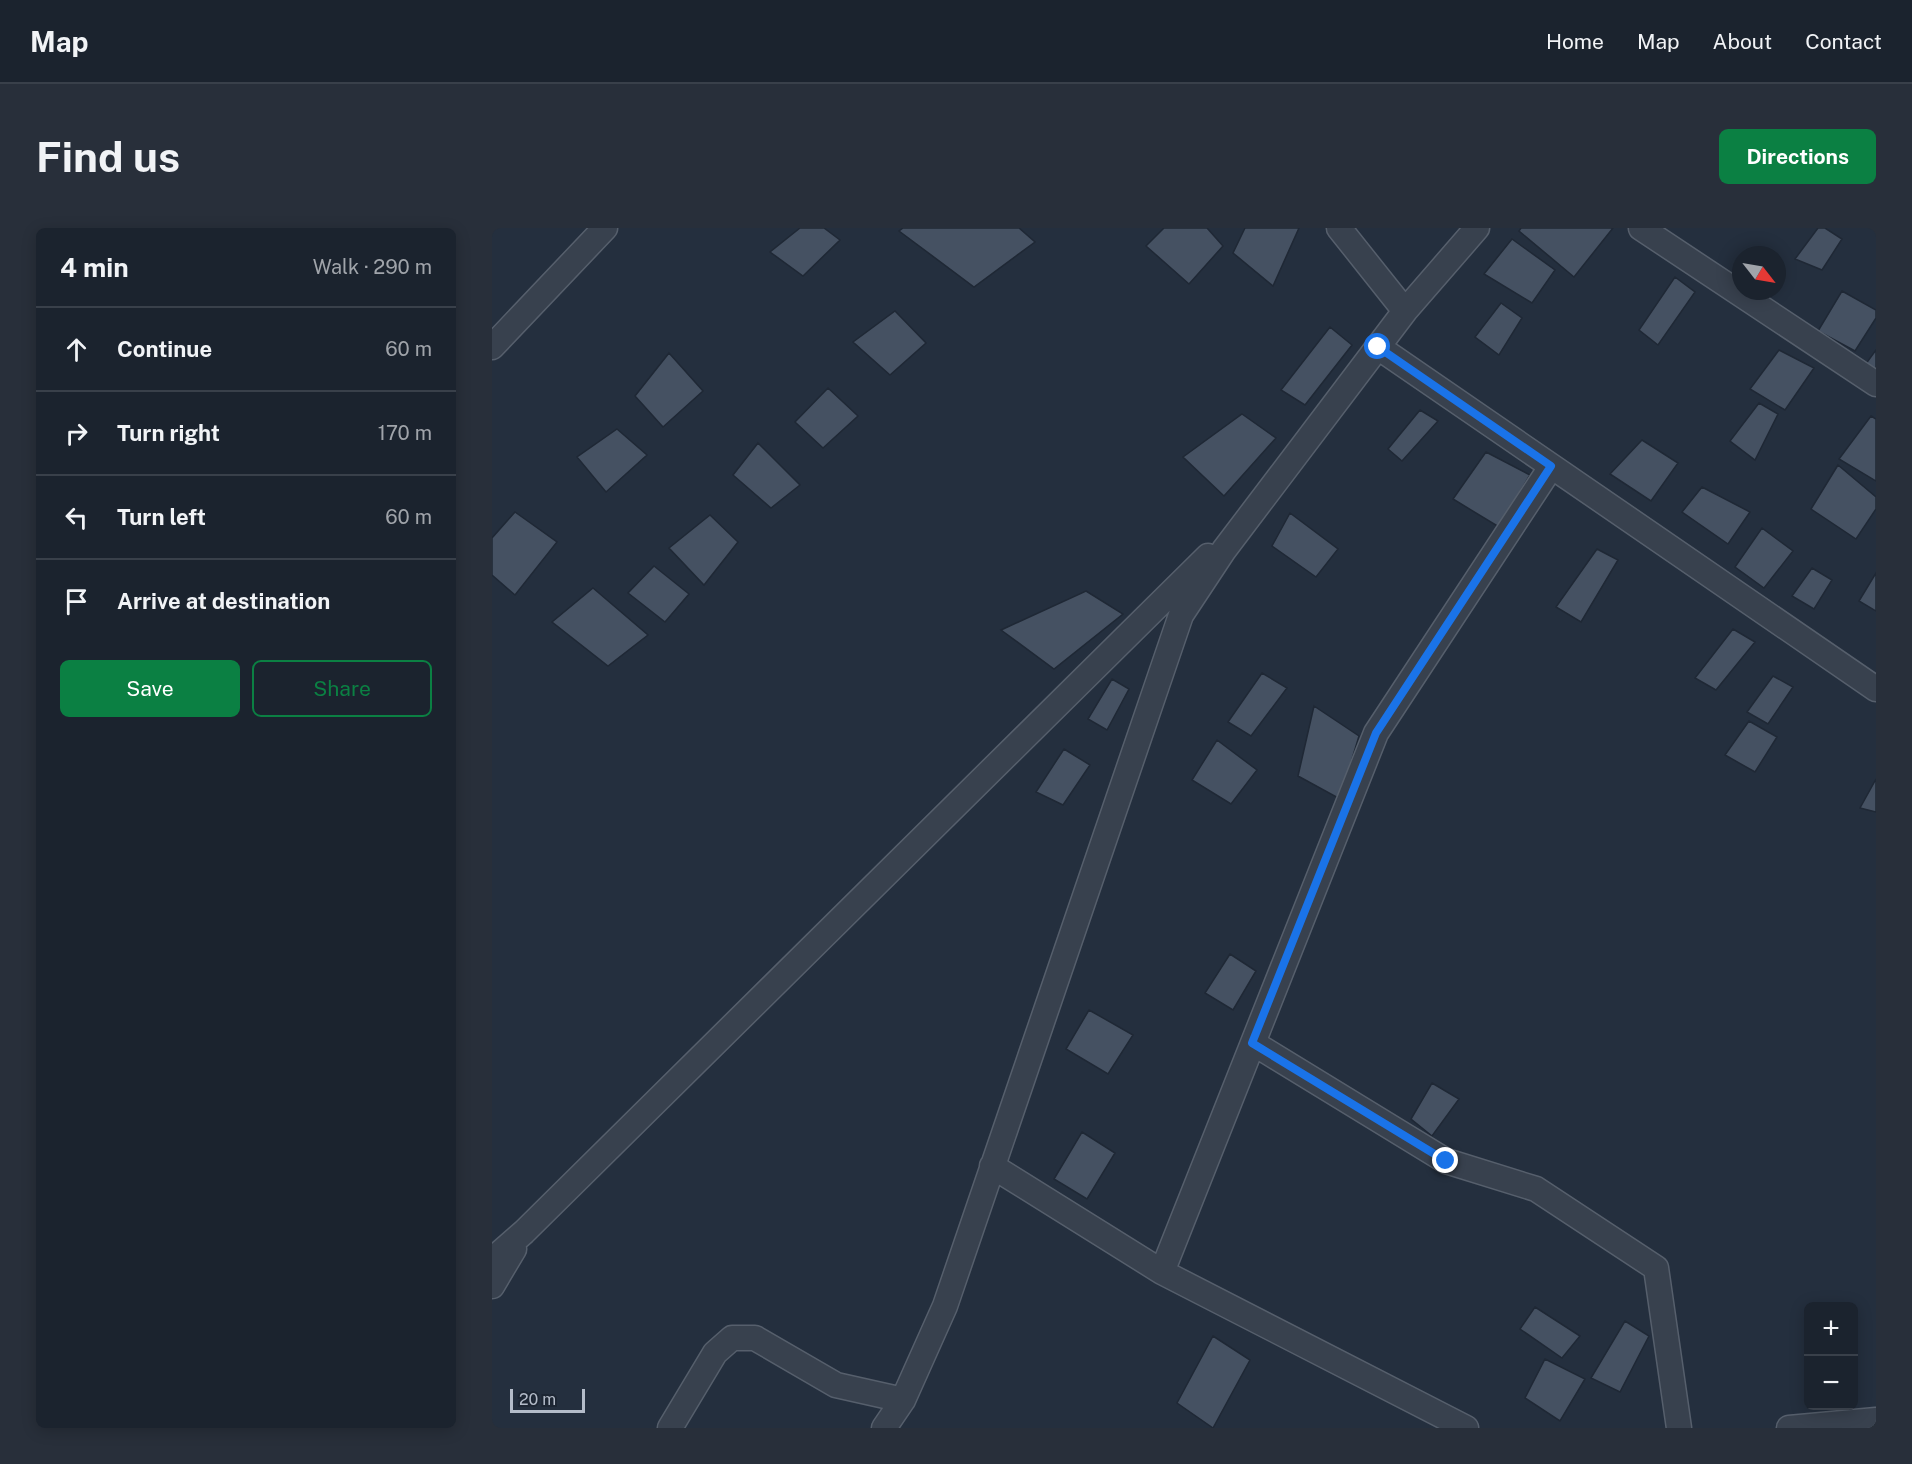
<!DOCTYPE html>
<meta charset="utf-8">
<style>
:root{--surface:#1b232e;--page:#282f3a;--text:#f1f3f6;--muted:#a0a4aa;--line:#39404a;--accent:#0b8043}
body{margin:0;font-family:"Public Sans",sans-serif;background:var(--page);color:var(--text)}
.controls{position:absolute;right:18px;bottom:18px;display:grid;overflow:hidden;border-radius:9px;box-shadow:0 3px 15px #0003}
.controls button{width:54px;height:54px;display:grid;place-items:center;padding:0;border:0;border-bottom:2px solid var(--line);background:var(--surface);color:var(--text);font:30px sans-serif}
.compass{position:absolute;left:1240px;top:18px;width:54px;height:54px;border-radius:50%;background:var(--surface);box-shadow:0 3px 15px #0003;rotate:121deg}
.scale{position:absolute;left:18px;bottom:15px;width:75px;box-sizing:border-box;padding-left:6px;border:3px solid #b4bcc9;border-top:0;font-size:16px;line-height:21px;white-space:nowrap;color:#b4bcc9;-webkit-text-stroke:4px #1d2633;paint-order:stroke}
.stop{position:absolute;width:18px;height:18px;margin:-14px;border:4px solid #1a73e8;border-radius:50%;background:#fff}
.stop.end{background:#1a73e8;border-color:#fff;box-shadow:0 2px 6px #0008}
.list{margin:0;padding:0;list-style:none}
h2{display:flex;justify-content:space-between;align-items:center;height:78px;margin:0;padding:0 24px;font-size:26px}
h2 small{font-size:20px;font-weight:400;color:var(--muted)}
.list li{display:grid;grid-template-columns:39px 1fr auto;gap:18px;align-items:center;box-sizing:border-box;height:84px;padding:0 24px;border-top:2px solid var(--line)}
.list b{display:block;font-size:22px;white-space:nowrap}
.list em{font-size:20px;font-style:normal;color:var(--muted)}
.actions{display:flex;gap:12px;padding:18px 24px}
.actions a{flex:1;padding:14px 0;border:2px solid var(--accent);border-radius:9px;text-align:center;font-size:21px;color:var(--accent)}
.actions .main{background:var(--accent);color:#fff}
.icon{flex:none;width:33px;height:33px;fill:none;stroke:currentColor;stroke-width:2;stroke-linecap:round;stroke-linejoin:round}
.map{position:relative;flex:none;width:1384px;height:1200px;overflow:hidden;border-radius:9px}
header{display:flex;align-items:center;gap:36px;box-sizing:border-box;height:84px;padding:0 30px;background:var(--surface);border-bottom:2px solid var(--line)}
header strong{font-size:28px}
nav{display:flex;gap:33px;margin-inline-start:auto;font-size:21px}
.intro{display:flex;align-items:center;justify-content:space-between;box-sizing:border-box;height:144px;padding:0 36px}
h1{margin:0;font-size:42px}
.button{padding:15px 27px;border-radius:9px;background:var(--accent);color:#fff;font-size:21px;font-weight:700}
main{display:flex;gap:36px;padding:0 36px}
aside{flex:1;background:var(--surface);border-radius:9px;box-shadow:0 3px 15px #0003}
.map>svg:first-child{display:block}
.building{fill:#455162;stroke:#1f2835;stroke-width:1.5}
.lines{fill:none;stroke-linecap:round;stroke-linejoin:round}
.street-casing{stroke:#565f6c;stroke-width:27}
.street{stroke:#38414e;stroke-width:24}
.route{stroke:#1a73e8;stroke-width:8}
</style>
<header>
<strong>Map</strong>
<nav><a>Home</a><a>Map</a><a>About</a><a>Contact</a></nav>
</header>
<div class="intro"><h1>Find us</h1><a class="button">Directions</a></div>
<main>
<aside>
<h2>4 min<small>Walk · 290 m</small></h2>
<ul class="list">
<li><svg class="icon" aria-label="ahead" viewBox="0 0 24 24"><path d="M12 20V5M6 11l6-6 6 6"/></svg><div><b>Continue</b></div><em>60 m</em></li>
<li><svg class="icon" aria-label="right" viewBox="0 0 24 24"><path d="M7 20v-9h11M14 6l5 5-5 5"/></svg><div><b>Turn right</b></div><em>170 m</em></li>
<li><svg class="icon" aria-label="left" viewBox="0 0 24 24"><path d="M17 20v-9H6M10 6l-5 5 5 5"/></svg><div><b>Turn left</b></div><em>60 m</em></li>
<li><svg class="icon" aria-label="arrive" viewBox="0 0 24 24"><path d="M6 21V4h12l-3 4 3 4H6"/></svg><div><b>Arrive at destination</b></div></li>
</ul>
<div class="actions"><a class="main">Save</a><a>Share</a></div>
</aside>
<div class="map">
<svg width="1384" height="1200" viewBox="0 0 1384 1200">
<rect width="100%" height="100%" fill="#242f3e"/>
<path class="building" d="M308,0h24l16,12 -37,36 -33,-24z
M411,0h116l16,14 -61,45 -75,-56z
M672,0h43l16,18 -34,38 -43,-38z
M753,0h54l-26,58 -40,-33z
M1029,0h92l-39,49 -55,-46z
M1326,0h7l17,11 -20,31 -27,-11z
M1020,11l43,31 -23,33 -48,-29z
M1183,49l20,15 -37,53 -19,-15z
M1350,63l34,19v8l-21,33 -37,-20z
M1009,75l21,15 -23,37 -24,-18z
M403,83l31,32 -36,32 -37,-33z
M838,99l22,18 -47,60 -24,-15z
M1287,122l35,18 -29,42 -35,-21z
M1384,122v22l-11,-7z
M177,125l34,38 -40,36 -28,-31z
M336,160l30,28 -35,32 -28,-26z
M1267,175l19,11 -23,46 -25,-19z
M928,182l18,11 -36,40 -14,-12z
M750,186l34,24 -52,58 -41,-39z
M1379,188l5,3v62l-37,-22z
M125,201l30,26 -41,37 -29,-35z
M1150,212l36,23 -27,38 -41,-27z
M266,215l42,42 -29,23 -38,-33z
M994,224l44,23 -31,52 -46,-28z
M1346,237l38,32v12l-20,30 -45,-30z
M1210,259l48,25 -22,32 -46,-32z
M23,284l42,30 -42,53 -23,-20v-37z
M798,285l48,36 -22,28 -44,-31z
M218,287l28,27 -34,43 -35,-37z
M1270,300l31,23 -29,37 -29,-21z
M1105,321l21,11 -37,62 -25,-15z
M162,338l35,28 -24,28 -37,-29z
M1320,340l20,12 -18,29 -22,-13z
M1384,345v38l-17,-10z
M101,360l55,47 -40,31 -56,-44z
M594,363l37,23 -69,55 -53,-39z
M1241,401l22,13 -39,48 -21,-12z
M770,445l25,15 -36,48 -23,-14z
M1281,448l20,11 -25,37 -21,-12z
M620,451l17,10 -22,41 -19,-11z
M822,478l45,30 -19,63 -42,-23z
M1257,493l28,16 -22,35 -30,-17z
M725,512l40,30 -26,34 -39,-24z
M572,521l26,16 -27,40 -27,-13z
M1384,551v33l-16,-4z
M738,726l26,17 -23,39 -28,-17z
M597,782l44,25 -25,39 -42,-25z
M940,855l27,16 -27,37 -21,-17z
M590,904l33,21 -28,46 -33,-20z
M1043,1079l45,29 -18,22 -42,-29z
M1133,1093l24,15 -29,56 -29,-14z
M721,1108l37,24 -37,68 -36,-25z
M1053,1131l40,20 -25,42 -35,-23z"/>
<g class="lines">
<defs>
<path id="street" d="M847,0l66,83
M1149,0l235,156
M0,119l113,-119
M886,119l498,342
M761,815l193,118 90,28 120,79 23,160
M500,938l170,106 304,156
M0,1032l32,-28 684,-676
M670,1044l214,-539 175,-266
M0,1058l22,-37
M178,1200l45,-75 17,-15h23l81,47 67,15
M392,1200l19,-28 42,-94 236,-691 43,-65 181,-239 72,-83
M1297,1200l87,-8"/>
</defs>
<use href="#street" class="street-casing"/>
<use href="#street" class="street"/>
</g>
<g class="lines">
<path class="route" d="M886,119l173,119 -175,267 -124,310 194,118"/>
</g>
</svg>
<div class="controls">
<button>+</button>
<button>−</button>
</div>
<svg class="compass" viewBox="-18 -18 36 36"><path d="M0-13l5 13h-10z" fill="#e53935"/><path d="M0 13l5-13h-10z" fill="#a0a4aa"/></svg>
<div class="scale">20 m</div>
<div class="stop" style="left:886px;top:119px"></div>
<div class="stop end" style="left:954px;top:933px"></div>
</div>
</main>
